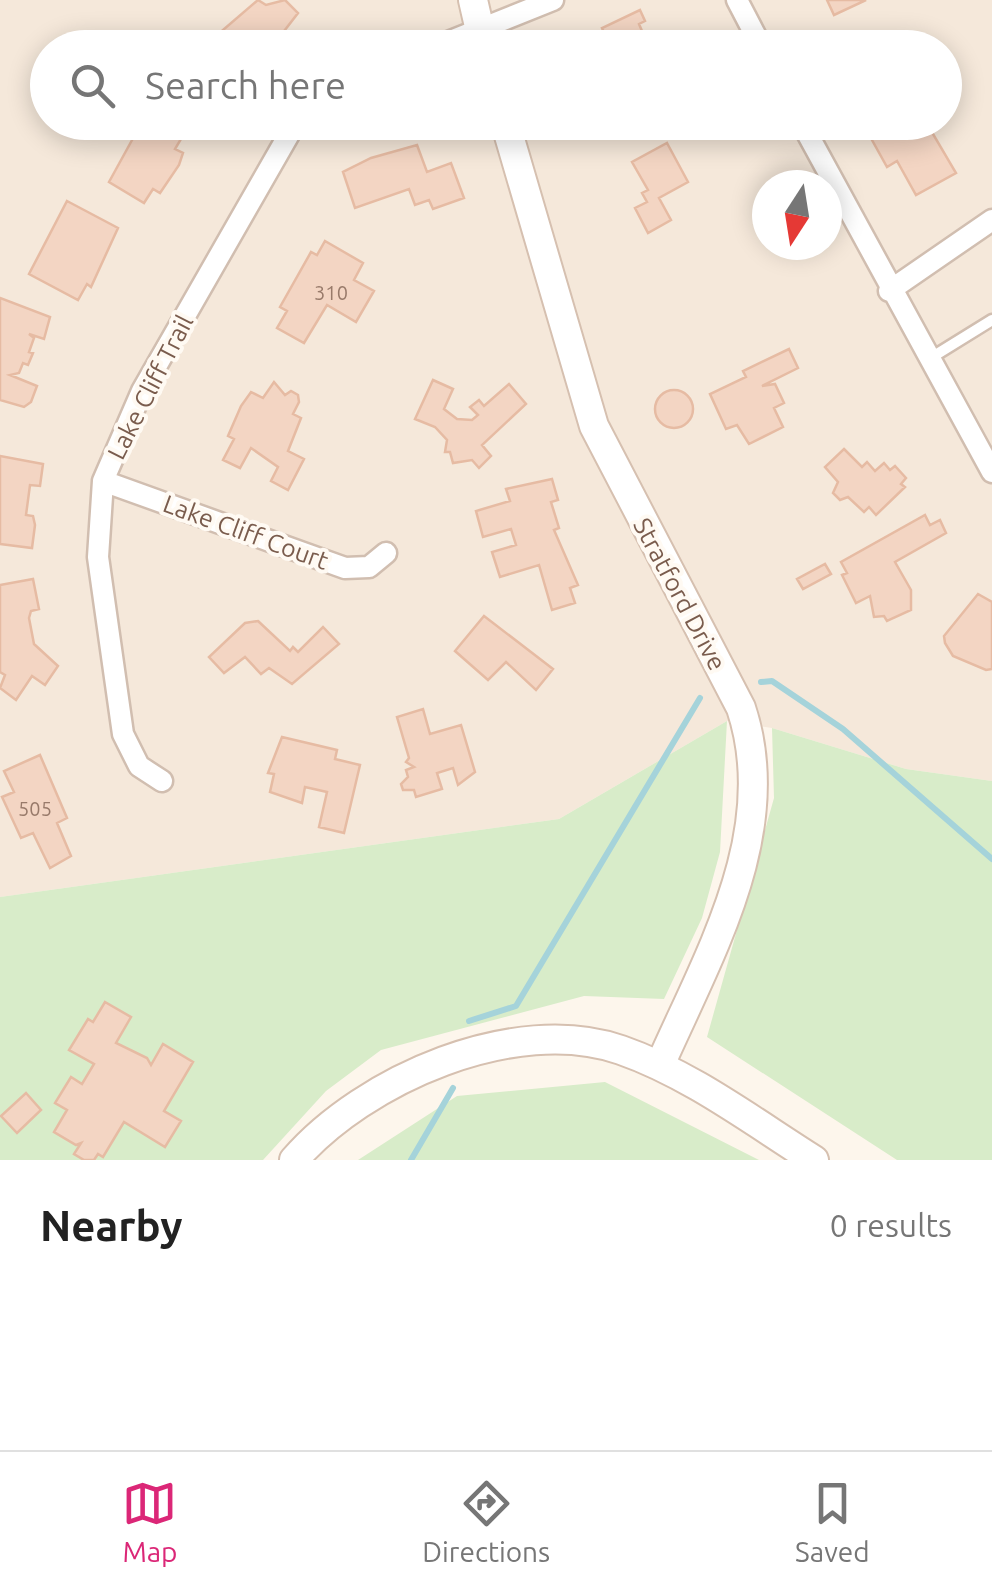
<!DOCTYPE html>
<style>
:root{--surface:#fff;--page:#f6f6f6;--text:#222;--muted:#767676;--line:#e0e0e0;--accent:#db2777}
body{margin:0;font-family:Ubuntu,sans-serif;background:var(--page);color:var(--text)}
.compass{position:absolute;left:752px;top:170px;width:90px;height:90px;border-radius:50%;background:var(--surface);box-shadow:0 5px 25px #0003;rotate:192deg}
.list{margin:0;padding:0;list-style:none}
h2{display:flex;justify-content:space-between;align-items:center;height:130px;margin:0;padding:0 40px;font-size:42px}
h2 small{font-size:32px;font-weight:400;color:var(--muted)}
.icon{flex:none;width:55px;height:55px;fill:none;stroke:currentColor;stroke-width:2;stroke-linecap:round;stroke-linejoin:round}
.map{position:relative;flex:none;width:992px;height:1160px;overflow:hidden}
.search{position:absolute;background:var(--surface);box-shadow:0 5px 25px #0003;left:30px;right:30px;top:30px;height:110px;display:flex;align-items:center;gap:25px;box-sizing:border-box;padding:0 35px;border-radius:55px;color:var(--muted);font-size:38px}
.sheet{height:290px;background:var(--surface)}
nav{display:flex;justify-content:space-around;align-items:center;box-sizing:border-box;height:140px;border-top:2px solid var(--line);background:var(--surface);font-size:28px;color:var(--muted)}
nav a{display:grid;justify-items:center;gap:5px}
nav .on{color:var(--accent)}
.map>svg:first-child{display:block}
.residential{fill:#f5e8da;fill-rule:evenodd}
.green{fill:#d8ecc9}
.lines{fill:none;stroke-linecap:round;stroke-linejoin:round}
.stream{stroke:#a5d3da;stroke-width:6}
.building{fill:#f3d5c3;stroke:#e6bba3;stroke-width:2.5}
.lane-casing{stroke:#d1beb0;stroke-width:15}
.street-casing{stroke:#d1beb0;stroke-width:25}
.secondary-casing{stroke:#d6c0b0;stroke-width:32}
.lane{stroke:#fff;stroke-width:10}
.street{stroke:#fff;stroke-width:20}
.secondary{stroke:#fff;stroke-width:28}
.labels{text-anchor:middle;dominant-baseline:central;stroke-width:8;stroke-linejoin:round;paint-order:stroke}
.number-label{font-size:20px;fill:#987a6a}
.street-label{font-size:25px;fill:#7a5c4d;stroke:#fffaf3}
</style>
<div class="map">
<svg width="992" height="1160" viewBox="0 0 992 1160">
<rect width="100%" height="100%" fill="#fdf6ec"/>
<path class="residential" d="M0,0h992v781l-86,-12 -134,-41 -45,-7 -168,98 -559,78zM48,48h896v74h-896zM767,185h60v60h-60z"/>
<path class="green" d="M727,721l-7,131 -18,66 -38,81 -80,-3 -203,54 -55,41 -63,69h-263v-263l559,-78z
M772,728l134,41 86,12v379h-95l-190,-123 67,-239z
M605,1082l154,78h-401l99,-64z"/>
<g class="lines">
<path class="stream" d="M761,682l11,-1 71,48 149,130
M469,1021l47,-15 184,-308
M411,1160l42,-72"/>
</g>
<path class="building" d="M258,0l8,5 19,-5 13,13 -27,35h-69z
M827,0h39l-32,15z
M640,10l5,11 -6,3 6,14 7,-3 4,8 -6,5h-39l-9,-20z
M142,122h49l-16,27 8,4 -4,12 -19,28 -7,-4 -9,14 -35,-21z
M862,122h64l30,51 -40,22 -19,-34 -10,6z
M667,143l21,39 -29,16 12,22 -23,13 -13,-25 12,-6 -5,-9 6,-3 -16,-28z
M417,145l10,27 24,-9 13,35 -31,11 -4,-9 -14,5 -6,-16 -54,19 -12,-36 28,-14z
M67,201l51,27 -27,59 -4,-3 -9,16 -49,-26z
M325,241l38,22 -9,17 20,11 -18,31 -29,-17 -23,38 -27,-15 10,-17 -7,-4 31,-55 6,3z
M0,298l50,19 -6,22 -15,-5 5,4 -5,14 4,1 -5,12 -5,-2 -4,10 -9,2 27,11 -6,16 -7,5 -24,-7z
M789,349l9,19 -36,18 13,-2 9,19 -10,5 9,19 -34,17 -12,-19 -11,4 -16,-35 36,-17 -3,-6z
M433,380l20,9 -9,20 13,10 15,1 6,-5 -8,-8 9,-7 5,6 25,-22 17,20 -44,41 9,11 -12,12 -7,-8 -19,3 -3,-11h-5l2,-12 -12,-13 -20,-8z
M274,382l11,13 6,-4 7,4 1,7 -6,12 8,4 -13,33 16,8 -16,31 -17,-9 7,-14 -27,-19 -11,20 -17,-8 11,-21 -6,-3 13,-30 10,-14 12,6z
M655 409a19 19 0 1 1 38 0a19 19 0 1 1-38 0Z
M844,449l18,18 5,-5 8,9 9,-8 6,7 5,-4 11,12 -5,6 4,3 -29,28 -7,-8 -5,5 -16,-15 -8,3 -7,-7 5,-11 -13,-15z
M0,456l43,8 -3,22 -10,-1 -4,30 7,1 2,9 -3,23 -32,-4z
M552,479l6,21 -7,2 8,26 -5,2 24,55 -8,3 5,15 -23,7 -13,-45 -39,12 -8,-25 24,-7 -5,-16 -28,8 -7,-26 34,-10 -4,-12z
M925,515l5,10 10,-5 6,13 -51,29 16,28v20l-24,11 -3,-5 -10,1 -4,-21 -14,7 -14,-28 5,-2 -6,-11z
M825,564l6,10 -28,15 -6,-10z
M33,579l6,30 -8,2 -2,7 5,26 24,22 -13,19 -13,-9 -16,24 -16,-12 5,-13 -5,-3v-87z
M978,594l14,8v67l-6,1 -33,-14 -8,-13 -1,-7z
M484,616l69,53 -17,21 -30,-28 -18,18 -33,-29z
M258,621l32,30 3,-4 5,5 25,-25 16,17 -47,40 -23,-16 -8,6 -16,-17 -21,16 -15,-16 36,-34z
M423,709l7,25 31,-9 14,47 -17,13 -5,-17 -16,5 5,16 -26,8 -2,-7h-11l-2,-6 7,-7 -2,-7 8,-3 -8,-5 3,-4 -12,-41z
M282,737l55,13 -2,9 25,6 -16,68 -25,-6 8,-35 -22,-5 -3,16 -32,-11 4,-18 -6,-1z
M40,755l27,63 -10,5 14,33 -21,12 -17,-35 -12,5 -19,-41 12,-5 -10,-21z
M105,1002l26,15 -15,26 31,15 4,7 12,-21 30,18 -29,49 17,10 -16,26 -41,-25 -21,35 -5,-3 -4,6h-10l-10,-6 7,-11 -5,2 -22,-13 13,-22 -12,-7 16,-26 11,7 12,-20 -25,-14 19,-31 5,3z
M26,1093l15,17 -24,23 -16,-17z"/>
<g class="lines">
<defs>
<path id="lane" d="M929,359l63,-39"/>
<path id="street" d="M737,0l25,48
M433,48l120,-48
M801,122l191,350
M889,291l103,-71
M103,481l242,87 24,-1 17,-14
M162,781l-23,-15 -16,-32 -25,-177 5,-76 39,-90 154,-269"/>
<path id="secondary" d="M473,0l11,48
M505,122l89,304 147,282c41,123 -32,246 -81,357
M294,1160c69,-80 221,-147 327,-110 69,24 131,71 193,110"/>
</defs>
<use href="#lane" class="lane-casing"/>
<use href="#street" class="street-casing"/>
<use href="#secondary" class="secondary-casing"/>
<use href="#lane" class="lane"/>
<use href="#street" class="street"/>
<use href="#secondary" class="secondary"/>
</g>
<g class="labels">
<g class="number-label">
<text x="331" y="292">310</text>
<text x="35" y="808">505</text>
</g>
<g class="street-label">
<text transform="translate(150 387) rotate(-63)">Lake Cliff Trail</text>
<text transform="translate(246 532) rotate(20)">Lake Cliff Court</text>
<text transform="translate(680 594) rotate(62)">Stratford Drive</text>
</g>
</g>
</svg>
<svg class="compass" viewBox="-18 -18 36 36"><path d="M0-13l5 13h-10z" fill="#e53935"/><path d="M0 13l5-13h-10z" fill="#767676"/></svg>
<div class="search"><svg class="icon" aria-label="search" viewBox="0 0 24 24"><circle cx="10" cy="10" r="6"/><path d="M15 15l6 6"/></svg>Search here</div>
</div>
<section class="sheet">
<h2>Nearby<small>0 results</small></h2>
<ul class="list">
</ul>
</section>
<nav>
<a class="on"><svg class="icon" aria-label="map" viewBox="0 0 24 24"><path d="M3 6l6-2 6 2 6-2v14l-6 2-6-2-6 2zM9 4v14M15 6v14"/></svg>Map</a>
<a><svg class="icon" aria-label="directions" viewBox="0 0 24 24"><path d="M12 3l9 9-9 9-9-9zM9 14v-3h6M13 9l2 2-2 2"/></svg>Directions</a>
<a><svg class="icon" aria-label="saved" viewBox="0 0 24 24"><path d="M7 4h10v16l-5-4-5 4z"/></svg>Saved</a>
</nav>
